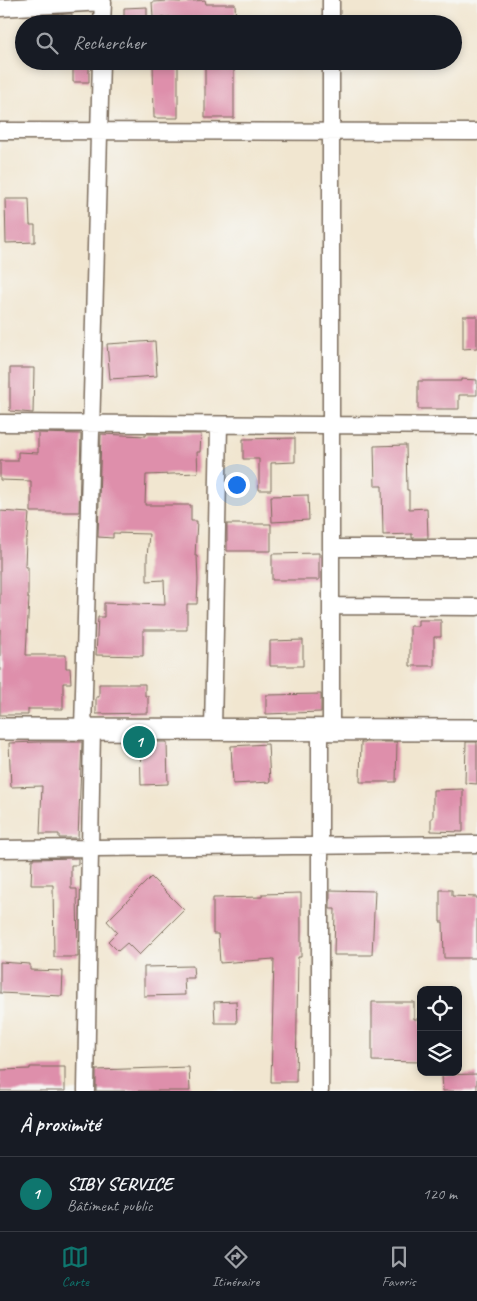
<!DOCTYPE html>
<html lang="fr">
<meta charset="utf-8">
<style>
:root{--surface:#171b24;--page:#242831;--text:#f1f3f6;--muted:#9ea1a6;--line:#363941;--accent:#0f766e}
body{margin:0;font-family:Caveat,sans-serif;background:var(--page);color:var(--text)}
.controls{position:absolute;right:15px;bottom:15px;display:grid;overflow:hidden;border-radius:10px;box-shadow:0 2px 8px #0003}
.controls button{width:45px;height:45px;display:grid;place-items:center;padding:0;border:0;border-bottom:1px solid var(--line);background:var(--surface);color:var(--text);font:25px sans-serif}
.you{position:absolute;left:236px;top:484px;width:18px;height:18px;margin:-12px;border:4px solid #fff;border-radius:50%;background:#1a73e8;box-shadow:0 0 0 8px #1a73e833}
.badge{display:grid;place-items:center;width:32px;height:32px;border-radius:50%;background:var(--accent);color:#fff;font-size:16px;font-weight:700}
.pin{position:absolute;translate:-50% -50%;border:2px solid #fff;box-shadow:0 1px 5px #0006}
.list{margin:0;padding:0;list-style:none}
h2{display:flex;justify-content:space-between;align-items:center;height:65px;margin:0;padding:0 20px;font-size:21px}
h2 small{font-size:16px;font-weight:400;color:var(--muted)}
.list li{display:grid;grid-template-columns:32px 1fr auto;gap:15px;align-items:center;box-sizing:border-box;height:75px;padding:0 20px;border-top:1px solid var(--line)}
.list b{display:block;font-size:19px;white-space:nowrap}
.list p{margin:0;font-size:16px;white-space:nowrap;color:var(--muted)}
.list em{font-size:16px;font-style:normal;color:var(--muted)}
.icon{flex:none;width:28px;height:28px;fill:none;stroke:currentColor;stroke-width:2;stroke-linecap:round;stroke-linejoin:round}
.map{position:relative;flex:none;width:477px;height:1091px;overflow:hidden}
.search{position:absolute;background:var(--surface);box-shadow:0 2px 8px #0003;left:15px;right:15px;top:15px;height:55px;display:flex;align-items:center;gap:12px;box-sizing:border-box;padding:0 18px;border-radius:28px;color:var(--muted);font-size:19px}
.sheet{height:140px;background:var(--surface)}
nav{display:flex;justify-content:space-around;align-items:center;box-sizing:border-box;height:70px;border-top:1px solid var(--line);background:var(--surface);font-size:14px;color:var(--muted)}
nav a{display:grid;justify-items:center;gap:2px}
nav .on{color:var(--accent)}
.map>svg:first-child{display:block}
.building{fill:#de8fab}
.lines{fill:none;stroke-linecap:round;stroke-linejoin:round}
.minor-casing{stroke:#7b6c5c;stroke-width:19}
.tertiary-casing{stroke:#7b6c5c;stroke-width:24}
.minor{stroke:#fff;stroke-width:16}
.tertiary{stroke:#fff;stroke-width:21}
</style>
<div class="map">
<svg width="477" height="1091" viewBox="0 0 477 1091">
<rect width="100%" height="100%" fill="#f6f6f2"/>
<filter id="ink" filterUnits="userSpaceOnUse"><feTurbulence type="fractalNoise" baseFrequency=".02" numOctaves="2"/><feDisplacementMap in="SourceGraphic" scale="10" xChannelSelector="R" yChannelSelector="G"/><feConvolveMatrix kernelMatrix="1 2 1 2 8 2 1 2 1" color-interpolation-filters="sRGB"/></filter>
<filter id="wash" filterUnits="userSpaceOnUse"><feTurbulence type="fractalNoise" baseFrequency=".0096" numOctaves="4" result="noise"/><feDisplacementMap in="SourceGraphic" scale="20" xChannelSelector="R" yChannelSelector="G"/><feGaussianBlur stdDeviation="1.12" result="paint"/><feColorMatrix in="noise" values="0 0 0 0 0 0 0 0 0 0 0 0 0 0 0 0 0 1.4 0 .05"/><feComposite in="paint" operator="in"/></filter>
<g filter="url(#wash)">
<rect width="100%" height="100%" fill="#f1e6d0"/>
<g id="blocks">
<path class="building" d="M205,0l1,4h29l1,20h-66v-7l-17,1 -1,-16 16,-1 12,1z
M147,7v17h-23v-16z
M72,14v10h-33v-8z
M73,61h16v21h-16z
M153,61h25v57h-24z
M205,63h29v55h-29z
M5,199h24l1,26h5v17l-29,1z
M463,316h14v32l-14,1z
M155,341l2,35 -47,3 -3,-35z
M10,368h24l-1,45 -23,-2z
M461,379l16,1v15h-18v14h-41v-28h43z
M38,433l43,1 -2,78h-48v-31l-31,-1v-19h18v-9l20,1z
M101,434l45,2v-2h55l-1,18h-3l1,21 -52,2 -1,30h46v16h6l-2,35h2l1,24 -1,24h-10v26h-44v26l-47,-1 2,-38h6v-14l61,2 -1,-25 -17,1v-24l2,-23 -36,-1v5l-15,-1z
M295,438v24l-24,1v27h-12v-31h-16v-20z
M406,445l1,45h2v19l18,-1 1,30h-16v-4l-29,1 -1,-49h-7l-1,-40z
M308,495l1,25 -37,2 -1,-26z
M0,511l29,2 -2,26h-1l-1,28h3v31h1l-3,57h40v13h4l1,15h-8v26h-35v6h-28z
M227,524h44v27h-44z
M319,553v27h-47v-26z
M418,620h23v17h-7v29h-24v-40h8z
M303,640v26h-33v-25z
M99,684h46v12h3v17l-52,1v-17h3z
M321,694v18l-55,2v-19z
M38,742h44l-4,96h-19v-4h-19l2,-48 -31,1 -2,-44z
M140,742h27l1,42 -27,1z
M361,742h36l-1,40h-36z
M466,742h11v42l-12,-1z
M268,744l2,38 -37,2 -2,-38z
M463,789v43l-32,-1v-13h2v-28z
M78,858v7h-7v24h6l1,68h-24l-1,-72h-22l1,-26z
M151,877l33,33 -45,45 -12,-12 -9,8 -10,-10 9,-9 -10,-11z
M330,890l45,1 -3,64h-38l1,-46h-5z
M440,890h12v6l25,1v61h-33l-1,-36h-3z
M301,893v64h-3l-2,125h-25l3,-123 -54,4 -2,-29h-5v-36l49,-1v-3z
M0,962l30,2v6l33,1 -1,25 -62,-3z
M193,966l1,12h-10l1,17 -41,1v-29z
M236,1001l1,22h-22l-1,-21z
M372,1002h42v17h7l-1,43 -48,-1z
M30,1067h35v24h-65v-21l30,-1z
M189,1067l1,24h-94v-21z
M477,1074v17h-34l-1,-16z"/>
</g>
</g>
<g filter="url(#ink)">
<use href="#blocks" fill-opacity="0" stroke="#7b6c5c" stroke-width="1"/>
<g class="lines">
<defs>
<path id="minor" d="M331,0v24
M0,8l103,-6 -1,22
M331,61v669
M0,131l477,1
M0,423l477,3
M331,548h146
M331,606l146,1
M83,729l18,-668
M213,730l6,-305
M0,849l477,-5
M86,1091l6,-362
M320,1091v-361"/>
<path id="tertiary" d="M0,729l477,1"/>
</defs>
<use href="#minor" class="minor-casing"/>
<use href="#tertiary" class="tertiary-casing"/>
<use href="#minor" class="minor"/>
<use href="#tertiary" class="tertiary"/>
</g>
</g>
</svg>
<div class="controls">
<button><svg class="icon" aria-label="locate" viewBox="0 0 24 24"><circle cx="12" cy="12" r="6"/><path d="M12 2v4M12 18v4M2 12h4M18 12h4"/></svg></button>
<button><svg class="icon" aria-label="layers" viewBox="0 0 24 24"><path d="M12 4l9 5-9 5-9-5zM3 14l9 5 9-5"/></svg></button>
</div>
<div class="you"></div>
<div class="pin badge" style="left:139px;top:742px">1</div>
<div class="search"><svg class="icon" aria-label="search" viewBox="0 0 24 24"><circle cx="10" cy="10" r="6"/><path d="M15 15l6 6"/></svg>Rechercher</div>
</div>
<section class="sheet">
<h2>À proximité<small></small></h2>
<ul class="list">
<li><span class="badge">1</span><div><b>SIBY SERVICE</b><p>Bâtiment public</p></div><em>120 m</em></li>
</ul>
</section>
<nav>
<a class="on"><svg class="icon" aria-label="map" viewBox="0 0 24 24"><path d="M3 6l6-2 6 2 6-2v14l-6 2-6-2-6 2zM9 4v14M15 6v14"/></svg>Carte</a>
<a><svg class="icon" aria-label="directions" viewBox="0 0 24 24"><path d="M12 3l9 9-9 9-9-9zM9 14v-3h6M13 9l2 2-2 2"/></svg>Itinéraire</a>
<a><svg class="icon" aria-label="saved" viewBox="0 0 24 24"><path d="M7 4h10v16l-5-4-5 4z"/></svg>Favoris</a>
</nav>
